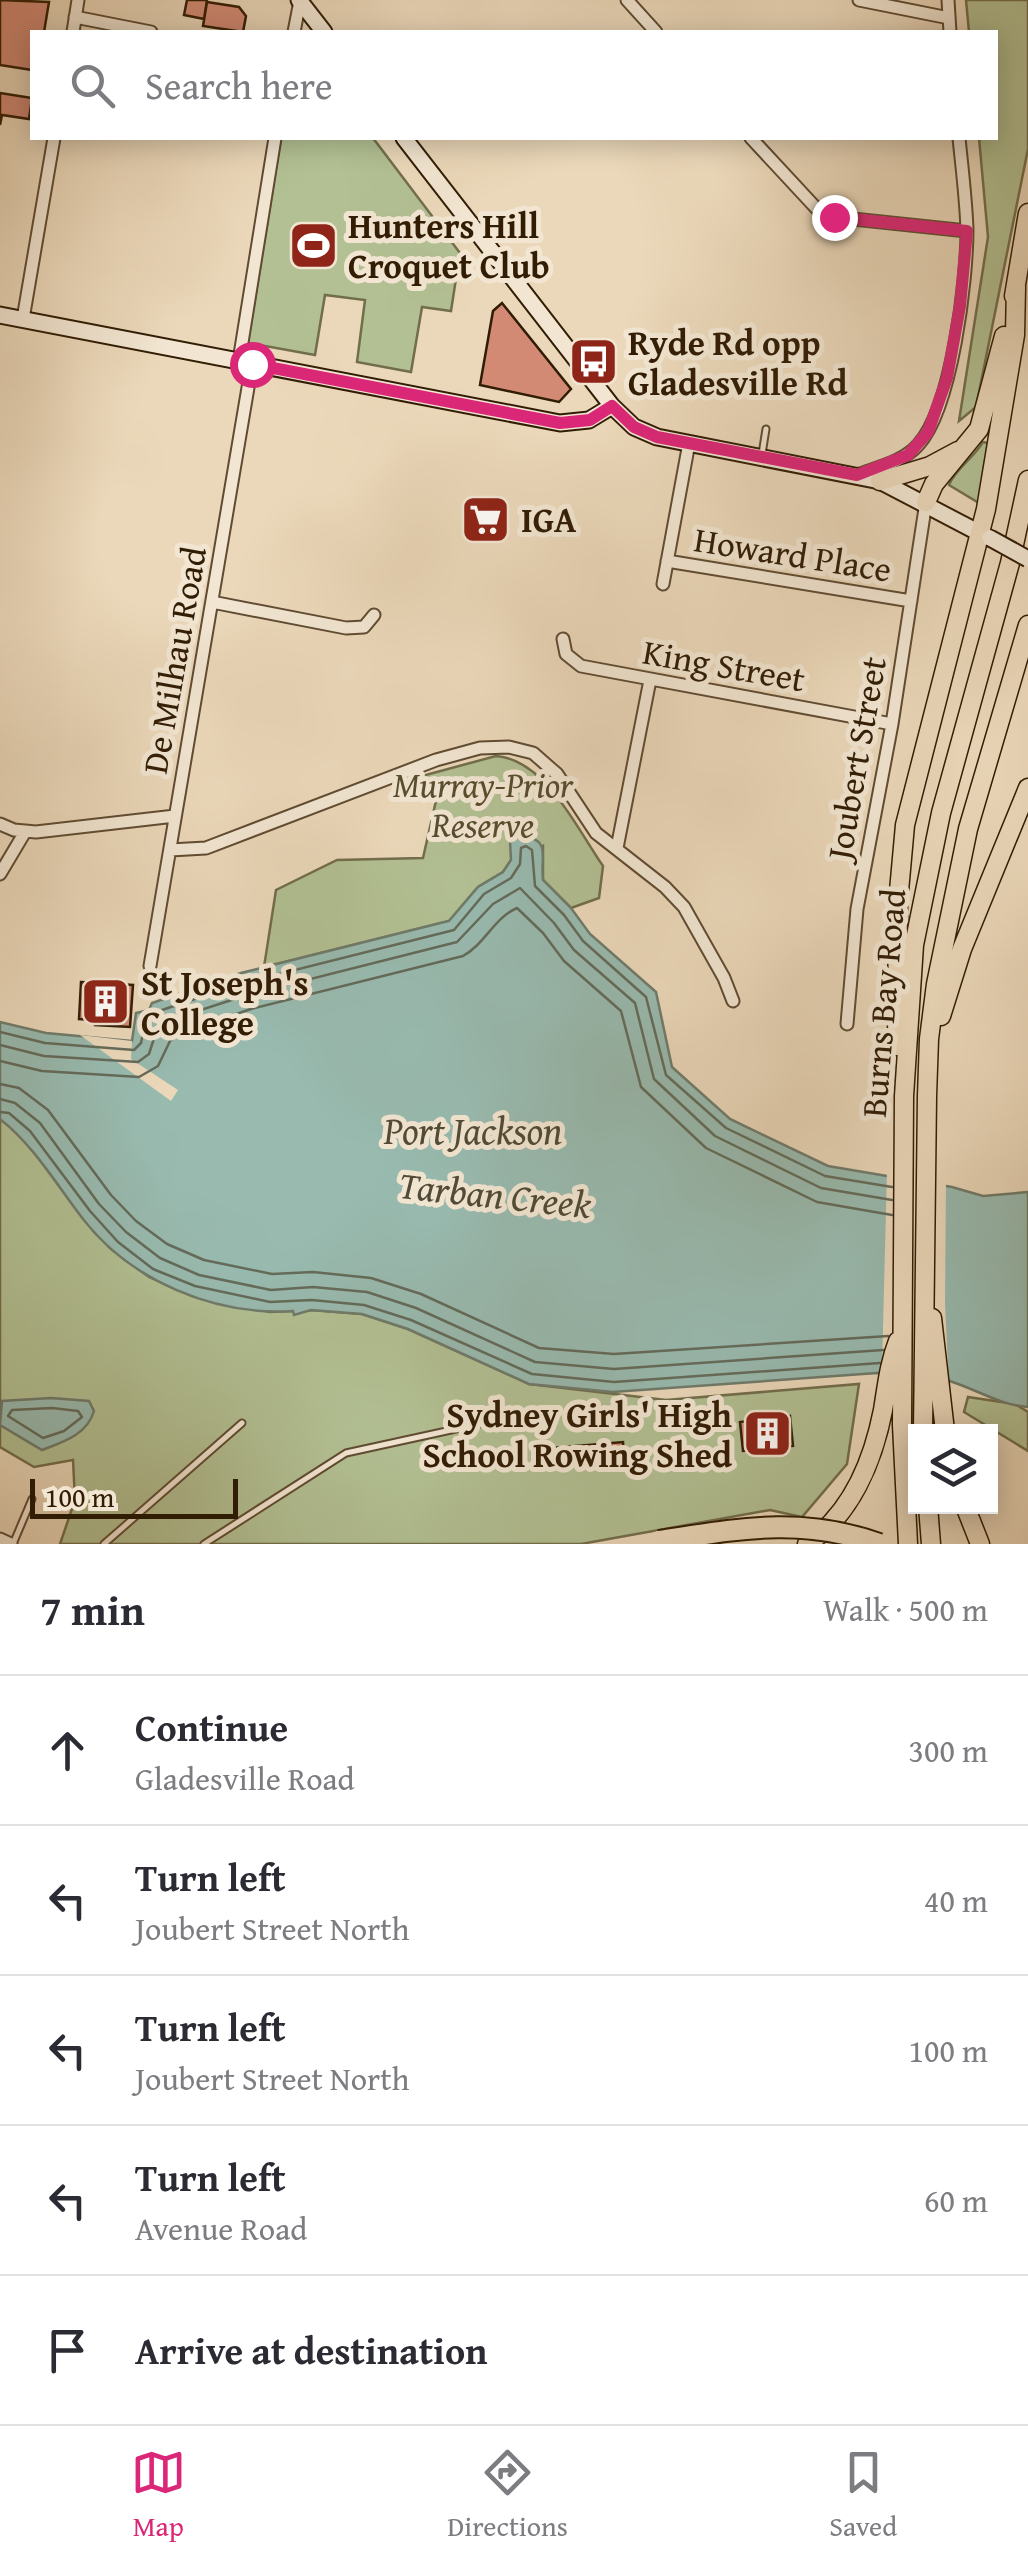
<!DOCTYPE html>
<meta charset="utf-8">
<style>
:root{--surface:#fff;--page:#f2f2f3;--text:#2b2b33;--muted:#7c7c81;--line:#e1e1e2;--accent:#db2777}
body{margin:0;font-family:"Gentium Book Plus",serif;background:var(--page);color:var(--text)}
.controls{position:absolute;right:30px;bottom:30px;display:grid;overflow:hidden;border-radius:0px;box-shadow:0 5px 25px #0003}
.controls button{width:90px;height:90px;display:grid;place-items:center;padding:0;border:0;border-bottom:2px solid var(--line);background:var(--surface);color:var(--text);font:50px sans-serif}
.scale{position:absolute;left:30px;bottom:25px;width:208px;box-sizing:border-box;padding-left:10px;border:5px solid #311c04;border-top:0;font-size:28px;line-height:35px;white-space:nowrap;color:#311c04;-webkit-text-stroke:8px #f2e6d2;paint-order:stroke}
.stop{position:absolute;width:30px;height:30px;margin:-22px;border:8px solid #db2777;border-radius:50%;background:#fff}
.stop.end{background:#db2777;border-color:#fff;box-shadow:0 2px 10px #0008}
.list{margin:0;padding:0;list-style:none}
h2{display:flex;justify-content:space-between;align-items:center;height:130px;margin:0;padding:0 40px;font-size:42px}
h2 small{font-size:32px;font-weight:400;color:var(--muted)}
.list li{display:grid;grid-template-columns:65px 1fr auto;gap:30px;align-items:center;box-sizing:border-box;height:150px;padding:0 40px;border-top:2px solid var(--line)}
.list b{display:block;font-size:38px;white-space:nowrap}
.list p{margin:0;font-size:32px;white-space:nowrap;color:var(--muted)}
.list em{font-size:32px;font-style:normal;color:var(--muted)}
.icon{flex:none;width:55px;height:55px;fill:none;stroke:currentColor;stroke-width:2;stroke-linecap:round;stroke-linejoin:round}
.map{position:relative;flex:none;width:1028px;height:1544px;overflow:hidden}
.search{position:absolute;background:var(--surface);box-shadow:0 5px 25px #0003;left:30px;right:30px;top:30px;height:110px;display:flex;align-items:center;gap:25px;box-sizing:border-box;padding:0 35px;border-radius:0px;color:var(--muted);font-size:38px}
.sheet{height:880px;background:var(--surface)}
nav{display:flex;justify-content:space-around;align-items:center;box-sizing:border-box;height:140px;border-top:2px solid var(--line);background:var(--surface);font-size:28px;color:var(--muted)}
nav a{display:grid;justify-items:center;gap:5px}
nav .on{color:var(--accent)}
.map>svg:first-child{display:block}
.green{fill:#b2c093;stroke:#726e4c;stroke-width:2.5}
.water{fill:#98baaf;stroke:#6f7b6b;stroke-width:2.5}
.pier{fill:#ebd8ba}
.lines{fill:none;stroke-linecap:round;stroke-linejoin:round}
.shore{stroke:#646b5a;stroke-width:2.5}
.building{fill:#d38a75;stroke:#311c04;stroke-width:2.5}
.lane-casing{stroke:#604b32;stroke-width:9}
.street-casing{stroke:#604b32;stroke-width:15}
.secondary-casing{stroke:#311c04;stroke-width:19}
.primary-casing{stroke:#311c04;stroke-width:21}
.lane{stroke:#f2e6d2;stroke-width:5}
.street{stroke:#f2e6d2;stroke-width:11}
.secondary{stroke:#f2e6d2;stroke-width:15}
.primary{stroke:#ebd8ba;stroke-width:18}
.secondary-bridge-casing{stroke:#311c04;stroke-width:19;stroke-linecap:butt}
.highway-bridge-casing{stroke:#311c04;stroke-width:24;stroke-linecap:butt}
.secondary-bridge{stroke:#f2e6d2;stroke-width:15}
.highway-bridge{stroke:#ebd8ba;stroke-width:20}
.route{stroke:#db2777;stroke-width:12}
.labels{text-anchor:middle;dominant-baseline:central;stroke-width:10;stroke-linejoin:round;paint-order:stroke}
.poi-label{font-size:35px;font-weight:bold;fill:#311c04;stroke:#f2e6d2;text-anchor:start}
.street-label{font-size:35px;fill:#311c04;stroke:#f2e6d2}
.park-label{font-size:35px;font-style:italic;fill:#584d2f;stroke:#f2e6d2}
.water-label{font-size:38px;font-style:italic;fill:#504b37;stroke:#f2e6d2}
</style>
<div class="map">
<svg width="1028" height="1544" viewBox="0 0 1028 1544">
<rect width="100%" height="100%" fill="#ebd8ba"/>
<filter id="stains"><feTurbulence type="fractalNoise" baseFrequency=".002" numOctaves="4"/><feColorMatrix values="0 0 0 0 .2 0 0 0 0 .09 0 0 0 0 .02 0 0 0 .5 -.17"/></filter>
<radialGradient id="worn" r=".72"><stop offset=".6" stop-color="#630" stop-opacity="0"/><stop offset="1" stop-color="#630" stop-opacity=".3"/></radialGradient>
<path class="green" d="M966,0h62v149l-52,258 -17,14 29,-184 -9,-99h17v-106h-27z
M281,138h92l87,115 -9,58 -29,-4 -11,65 -54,-10 8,-62 -40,-5 -10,60 -67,-12z
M983,442l9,2 -13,59 -30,-18c6,-16 25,-27 34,-43z
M496,756c50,4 81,73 107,110l-4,32 -28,10 -28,-28v-34l-32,14 -8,12 -25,15 -29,34 -185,46 12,-77 61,-30 86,-2 17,-75 -18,-7z
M0,1119l23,18 59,80 29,32 38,28 43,19 78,16 41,-2 51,4 46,15 121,55 137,16 193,-16 -12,80 -45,53 -32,-7 -189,34h-521l15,-44 -2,-40 -39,7 -34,-20z
M968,1397l47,7 13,8v39l-64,-39z"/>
<path class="water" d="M522,835c30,6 18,20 21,45l28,28 19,26 66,58 16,75 58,52 98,47 124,21 31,9 45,-4v215c-30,-2 -55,-20 -85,-28 -21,-5 -44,-5 -66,-6l-264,19 -84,-8 -121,-55 -46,-15 -51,-4 -17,5 -1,-4c-78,5 -162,-30 -210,-92 -27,-35 -48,-72 -83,-100v-97l46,11 86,8 4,-28 13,-3 3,-7 89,-30 208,-52 29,-34 25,-15 8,-12 -1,-19z
M51,1398l38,3 5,10c-7,24 -31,31 -52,39l-42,-25 2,-24z"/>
<path class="pier" d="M80,1035l52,6 -1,18 47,31 -7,11z
M887,1171l59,10 -1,123 4,82 -47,-7 -20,-11z"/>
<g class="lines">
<path class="shore" d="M0,1032l45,11 89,7 7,-7 4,-20 17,-13 81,-27 211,-53 30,-36 27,-16 9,-14 1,-16 5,-2 6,4 3,36 29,29 19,26 63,56 20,78 60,53 99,48 67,11
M0,1045l44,11 94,6 11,-8 7,-22 14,-12 77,-25 210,-53 36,-38 27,-16 34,35 20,27 61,53 19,76 61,57 106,52 71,12
M0,1061l42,10 97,6 19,-11 12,-25 10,-8 71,-24 212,-53c22,-12 31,-38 54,-48l26,25 21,28 57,50 20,76 65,61 111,54 75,13
M0,1084l19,4 29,22 63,85 25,26 31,23 37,16 68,14 41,-2 58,6 50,16 118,54 75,6 274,-18
M0,1099l15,4 25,20 59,81 27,28 34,26 39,17 72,15 42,-3 54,5 49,16 119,54 79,7 269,-19
M0,1112l9,1 21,18 60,80 28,31 35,27 42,17 75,16 42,-2 52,5 47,15 121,54 82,8 266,-19
M52,1408l26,3 4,6 -18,14 -21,7 -35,-22 4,-6z"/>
</g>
<path class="building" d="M0,0l49,2 -5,30h-12v38l-32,-5z
M187,0h20l-3,19 -20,-4z
M207,2l32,5 7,9 -3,16 -40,-6z
M0,93l32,5 -3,21 -27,-4 -2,10z
M502,303l69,86 -12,13 -79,-17 13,-74z
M81,982l52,3 -3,42 -35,-2v-5l-16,-1z
M790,1416l3,30 -50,5 -3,-29z
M623,1442l1,16 -69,6 -2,-16z"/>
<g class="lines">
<defs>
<path id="lane" d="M762,454l4,-25
M13,1544l19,-45
M104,1544l138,-121
M204,1544l142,-91 160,-35"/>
<path id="street" d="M627,0l29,32
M859,0l90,18
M948,0l2,32
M75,17l76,15
M73,32l5,-32
M294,32l6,-31
M751,138l65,70 18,9 133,14
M23,319l31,-181
M239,361l36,-223
M857,475c21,-8 46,-13 61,-30 34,-37 49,-165 49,-215 -1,-31 -5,-62 -8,-92
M667,561l244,40
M663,584l26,-141
M212,602l134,26 18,-1 10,-12
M563,639l3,15 15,12 311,58
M0,824l14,6 22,2 139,-16
M617,848l33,-168
M170,850l36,-2 230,-88 44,-12 29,-1 24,6 24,21 39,59 69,54 19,20 40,71 9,23
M0,874l25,-42
M150,966l102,-602
M847,1024l10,-115 35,-185 34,-222
M0,1539l11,5"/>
<path id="secondary" d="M299,0l25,32
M404,138l208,268 22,21 23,10 223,44 109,57
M0,315l560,108 29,-3 23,-14"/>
<path id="primary" d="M1014,296l14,-83
M880,481l50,-15 28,-15
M926,502l8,-18 45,-55 25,-93
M941,1016l21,-67 66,-161
M897,1046l1,-144 7,-77 81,-316 29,-174 1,-48
M932,1318l13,113
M923,1431l4,-335 2,-57 7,-55 32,-155 60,-204
M928,1506l3,38
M965,1506l15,38
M807,1544c44,-30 66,-83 76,-134 4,-24 6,-46 15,-69
M908,1544l-6,-119 2,-329 10,-151 27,-132 69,-250 18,-83"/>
</defs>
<use href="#lane" class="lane-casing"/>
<use href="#street" class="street-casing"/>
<use href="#secondary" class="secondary-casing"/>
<use href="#primary" class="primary-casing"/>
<use href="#lane" class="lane"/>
<use href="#street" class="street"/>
<use href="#secondary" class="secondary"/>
<use href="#primary" class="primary"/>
<defs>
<path id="secondary-bridge" d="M990,538l38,21"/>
<path id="highway-bridge" d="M659,1541c79,-12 142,-25 220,3"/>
</defs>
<use href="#secondary-bridge" class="secondary-bridge-casing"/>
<use href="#highway-bridge" class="highway-bridge-casing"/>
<use href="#secondary-bridge" class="secondary-bridge"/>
<use href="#highway-bridge" class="highway-bridge"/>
</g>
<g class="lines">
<path class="route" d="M252,364l308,59 30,-3 22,-14 22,21 23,10 200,38 51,-20 20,-23 19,-54 13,-72 7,-75 -133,-14"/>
</g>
<defs>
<symbol id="stadium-square" viewBox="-11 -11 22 22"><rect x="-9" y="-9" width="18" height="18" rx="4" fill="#8f2418" stroke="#f2e6d2"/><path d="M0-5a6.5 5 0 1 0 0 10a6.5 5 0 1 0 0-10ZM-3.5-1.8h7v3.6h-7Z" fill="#fff"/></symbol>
<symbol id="bus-square" viewBox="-11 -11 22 22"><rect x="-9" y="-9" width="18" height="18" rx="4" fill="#8f2418" stroke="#f2e6d2"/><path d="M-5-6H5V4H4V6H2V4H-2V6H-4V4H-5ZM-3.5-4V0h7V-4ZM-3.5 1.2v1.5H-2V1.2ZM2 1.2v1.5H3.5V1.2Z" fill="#fff"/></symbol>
<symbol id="supermarket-square" viewBox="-11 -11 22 22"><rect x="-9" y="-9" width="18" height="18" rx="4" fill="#8f2418" stroke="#f2e6d2"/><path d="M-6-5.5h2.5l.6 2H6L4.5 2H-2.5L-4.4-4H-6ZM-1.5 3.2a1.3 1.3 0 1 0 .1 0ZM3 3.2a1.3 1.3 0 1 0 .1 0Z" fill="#fff"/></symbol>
<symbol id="building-square" viewBox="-11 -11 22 22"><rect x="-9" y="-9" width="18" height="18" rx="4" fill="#8f2418" stroke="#f2e6d2"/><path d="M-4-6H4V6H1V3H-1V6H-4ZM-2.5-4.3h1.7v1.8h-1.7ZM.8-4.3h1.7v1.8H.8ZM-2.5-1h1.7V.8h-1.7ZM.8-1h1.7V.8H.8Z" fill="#fff"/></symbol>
</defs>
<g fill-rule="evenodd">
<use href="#stadium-square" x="286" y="218" width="55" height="55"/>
<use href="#bus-square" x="566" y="334" width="55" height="55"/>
<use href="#supermarket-square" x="458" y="492" width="55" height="55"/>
<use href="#building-square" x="78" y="974" width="55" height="55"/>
<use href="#building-square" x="740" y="1406" width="55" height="55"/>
</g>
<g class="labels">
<g class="poi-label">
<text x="348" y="225">Hunters Hill<tspan x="348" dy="40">Croquet Club</tspan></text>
<text x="628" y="342">Ryde Rd opp<tspan x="628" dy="40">Gladesville Rd</tspan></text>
<text x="521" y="519">IGA</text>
<text x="141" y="982">St Joseph's<tspan x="141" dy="40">College</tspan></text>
<text x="732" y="1414" text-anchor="end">Sydney Girls' High<tspan x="732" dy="40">School Rowing Shed</tspan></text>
</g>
<g class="street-label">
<text transform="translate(793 554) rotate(9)">Howard Place</text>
<text transform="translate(174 660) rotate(-80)">De Milhau Road</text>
<text transform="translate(724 665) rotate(10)">King Street</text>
<text transform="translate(856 758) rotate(-80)">Joubert Street</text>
<text transform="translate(883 1003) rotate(-85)">Burns Bay Road</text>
</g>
<g class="park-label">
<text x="483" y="784">Murray-Prior<tspan x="483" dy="40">Reserve</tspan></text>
</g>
<g class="water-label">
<text x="473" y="1130">Port Jackson</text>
<text transform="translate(495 1194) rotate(6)">Tarban Creek</text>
</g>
</g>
<rect width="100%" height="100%" filter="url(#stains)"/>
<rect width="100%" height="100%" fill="url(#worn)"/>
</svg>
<div class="controls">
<button><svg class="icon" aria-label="layers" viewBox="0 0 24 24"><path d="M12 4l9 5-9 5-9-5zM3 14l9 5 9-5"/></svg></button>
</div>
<div class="scale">100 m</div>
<div class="stop" style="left:252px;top:364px"></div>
<div class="stop end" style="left:834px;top:217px"></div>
<div class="search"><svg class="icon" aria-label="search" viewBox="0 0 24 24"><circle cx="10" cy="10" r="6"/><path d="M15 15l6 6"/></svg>Search here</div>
</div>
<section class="sheet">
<h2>7 min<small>Walk · 500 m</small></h2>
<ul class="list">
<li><svg class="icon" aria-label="ahead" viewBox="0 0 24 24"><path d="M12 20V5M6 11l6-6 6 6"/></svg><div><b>Continue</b><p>Gladesville Road</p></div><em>300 m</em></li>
<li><svg class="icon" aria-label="left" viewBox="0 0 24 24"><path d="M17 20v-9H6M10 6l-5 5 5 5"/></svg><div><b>Turn left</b><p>Joubert Street North</p></div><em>40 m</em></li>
<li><svg class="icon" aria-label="left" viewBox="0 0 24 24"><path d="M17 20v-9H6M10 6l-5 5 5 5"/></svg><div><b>Turn left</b><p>Joubert Street North</p></div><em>100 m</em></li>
<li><svg class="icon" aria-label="left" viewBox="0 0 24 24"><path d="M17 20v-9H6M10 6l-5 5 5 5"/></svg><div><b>Turn left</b><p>Avenue Road</p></div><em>60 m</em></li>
<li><svg class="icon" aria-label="arrive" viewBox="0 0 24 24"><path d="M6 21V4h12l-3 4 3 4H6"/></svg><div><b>Arrive at destination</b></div></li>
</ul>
</section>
<nav>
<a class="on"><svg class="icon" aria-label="map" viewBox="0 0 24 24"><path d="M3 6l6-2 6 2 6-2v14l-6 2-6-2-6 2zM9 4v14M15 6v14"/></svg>Map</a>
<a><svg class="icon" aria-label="directions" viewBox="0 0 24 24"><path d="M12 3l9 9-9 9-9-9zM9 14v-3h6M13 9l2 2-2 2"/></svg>Directions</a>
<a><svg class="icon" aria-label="saved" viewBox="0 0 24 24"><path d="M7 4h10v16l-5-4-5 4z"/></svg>Saved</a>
</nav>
